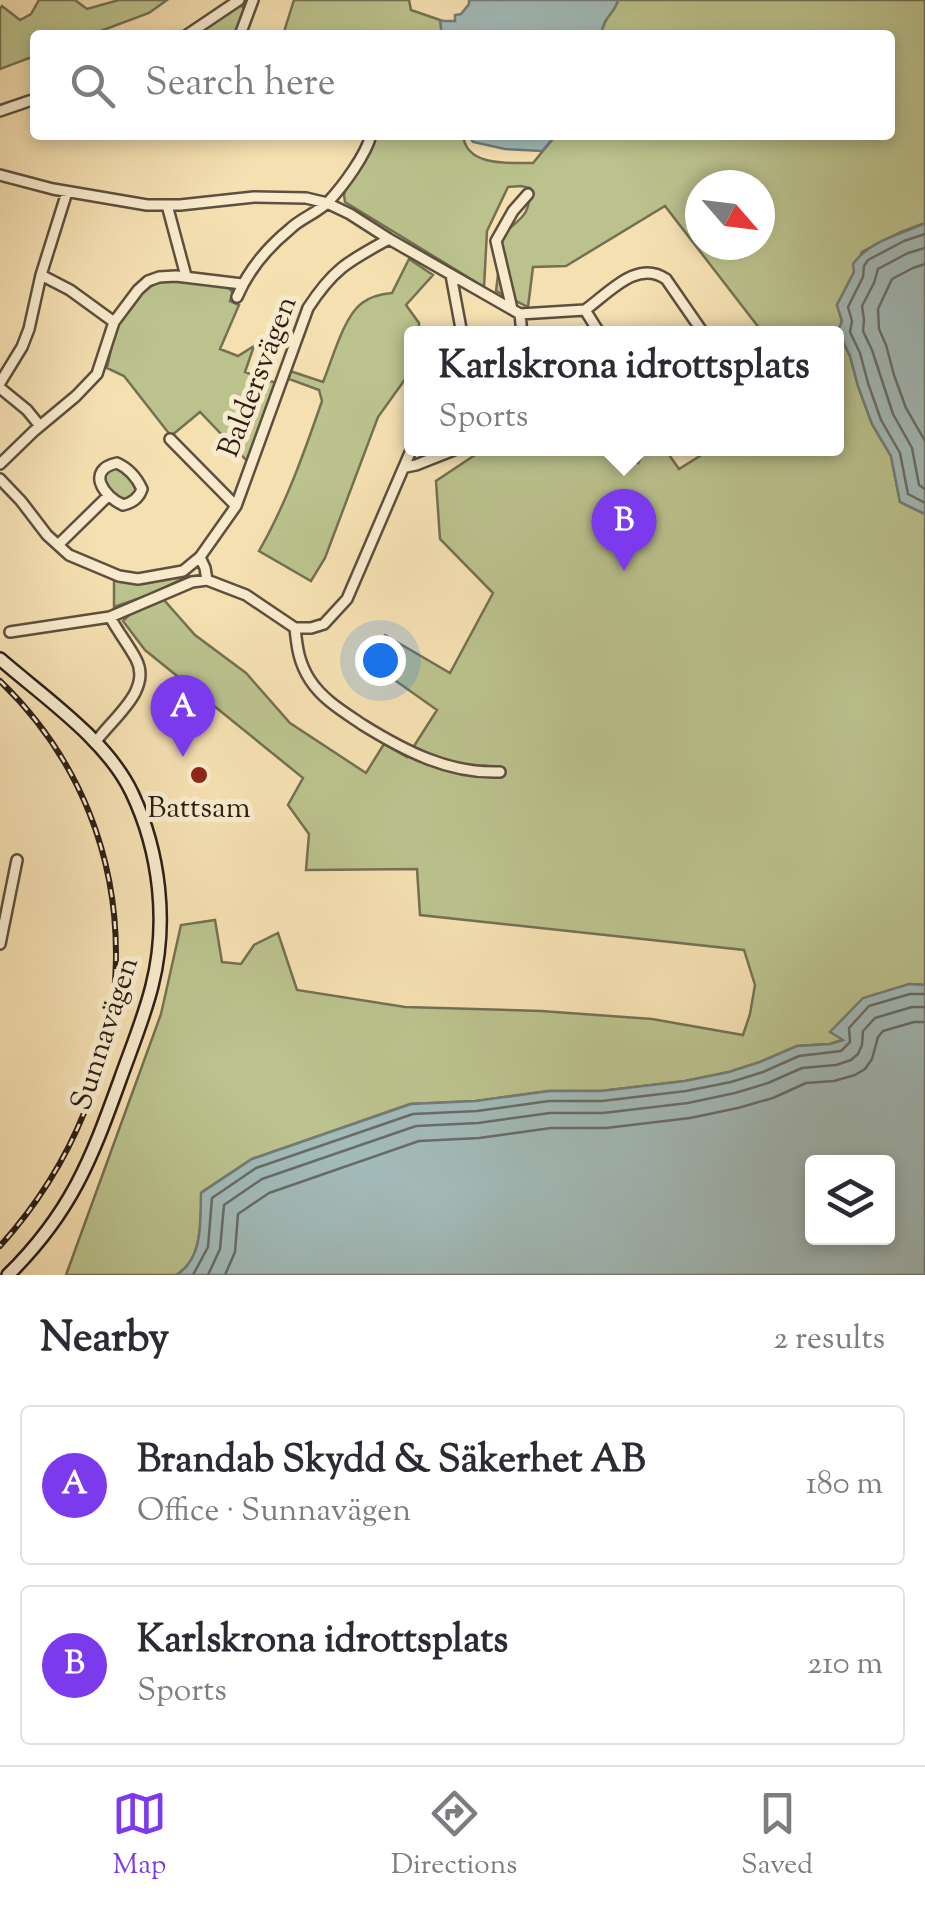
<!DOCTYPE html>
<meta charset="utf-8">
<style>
:root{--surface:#fff;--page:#f7f7f7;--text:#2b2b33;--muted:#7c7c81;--line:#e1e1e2;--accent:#7c3aed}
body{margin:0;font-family:"Sorts Mill Goudy",serif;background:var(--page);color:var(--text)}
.controls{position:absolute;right:30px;bottom:30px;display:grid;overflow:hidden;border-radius:10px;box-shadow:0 5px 15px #0003}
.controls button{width:90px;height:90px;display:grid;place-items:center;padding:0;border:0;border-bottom:2px solid var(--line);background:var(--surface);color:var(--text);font:50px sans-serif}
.compass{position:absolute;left:685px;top:170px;width:90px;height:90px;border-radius:50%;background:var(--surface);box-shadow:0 5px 15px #0003;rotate:118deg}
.you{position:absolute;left:380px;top:660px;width:35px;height:35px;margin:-25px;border:8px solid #fff;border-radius:50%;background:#1a73e8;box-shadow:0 0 0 15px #1a73e833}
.badge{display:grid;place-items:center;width:65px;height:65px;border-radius:50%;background:var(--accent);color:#fff;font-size:32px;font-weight:700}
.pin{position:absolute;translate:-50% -82px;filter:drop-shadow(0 2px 5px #0008)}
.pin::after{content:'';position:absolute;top:52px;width:35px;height:30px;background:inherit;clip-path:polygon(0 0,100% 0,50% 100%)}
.popup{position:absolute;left:404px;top:326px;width:440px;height:130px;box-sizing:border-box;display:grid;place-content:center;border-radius:10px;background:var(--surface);filter:drop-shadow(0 2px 8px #0005);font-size:32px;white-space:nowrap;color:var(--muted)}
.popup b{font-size:38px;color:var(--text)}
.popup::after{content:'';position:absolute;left:50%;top:100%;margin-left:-20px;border:20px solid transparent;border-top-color:var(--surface)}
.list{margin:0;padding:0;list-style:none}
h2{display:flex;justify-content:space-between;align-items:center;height:130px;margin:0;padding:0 40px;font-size:42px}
h2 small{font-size:32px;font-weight:400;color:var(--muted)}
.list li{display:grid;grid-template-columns:65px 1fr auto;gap:30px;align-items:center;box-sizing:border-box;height:160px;margin:0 20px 20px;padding:0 20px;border:2px solid var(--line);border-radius:10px}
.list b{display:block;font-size:38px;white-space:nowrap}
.list p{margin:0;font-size:32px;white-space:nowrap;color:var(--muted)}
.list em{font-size:32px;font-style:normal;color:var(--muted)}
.icon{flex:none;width:55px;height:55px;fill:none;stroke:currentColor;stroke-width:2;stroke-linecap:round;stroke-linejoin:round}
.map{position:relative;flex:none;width:925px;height:1275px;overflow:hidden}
.search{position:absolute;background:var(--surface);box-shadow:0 5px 15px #0003;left:30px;right:30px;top:30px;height:110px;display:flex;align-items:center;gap:25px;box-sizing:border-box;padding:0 35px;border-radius:10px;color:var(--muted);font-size:38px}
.sheet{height:490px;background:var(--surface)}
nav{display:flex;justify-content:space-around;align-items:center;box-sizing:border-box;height:140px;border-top:2px solid var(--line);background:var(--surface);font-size:28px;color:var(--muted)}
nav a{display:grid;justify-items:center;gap:5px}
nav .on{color:var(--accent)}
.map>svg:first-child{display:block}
.green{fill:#bbc28d;stroke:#747052;stroke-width:2.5;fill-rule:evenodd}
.water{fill:#a2bab8;stroke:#737c78;stroke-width:2.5;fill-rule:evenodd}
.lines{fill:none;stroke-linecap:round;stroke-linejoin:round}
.shore{stroke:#676c68;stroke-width:2.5}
.street-casing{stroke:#5e4f3e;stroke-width:14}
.secondary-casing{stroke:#2c1f17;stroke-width:16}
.street{stroke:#f8ebcd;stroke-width:9}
.secondary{stroke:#f8ebcd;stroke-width:11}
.rail-casing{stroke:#2c1f17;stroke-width:6}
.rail{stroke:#f8ebcd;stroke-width:2.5;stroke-dasharray:8;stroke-linecap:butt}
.poi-dot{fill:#8f2418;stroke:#f8ebcd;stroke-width:4}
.labels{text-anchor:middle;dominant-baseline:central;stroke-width:10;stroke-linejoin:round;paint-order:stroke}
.street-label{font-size:30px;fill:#2c1f17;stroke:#f8ebcd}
.poi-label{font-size:30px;fill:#2c1f17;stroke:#f8ebcd}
</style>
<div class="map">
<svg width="925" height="1275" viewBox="0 0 925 1275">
<rect width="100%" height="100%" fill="#f5e0b2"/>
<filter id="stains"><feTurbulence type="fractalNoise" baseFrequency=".002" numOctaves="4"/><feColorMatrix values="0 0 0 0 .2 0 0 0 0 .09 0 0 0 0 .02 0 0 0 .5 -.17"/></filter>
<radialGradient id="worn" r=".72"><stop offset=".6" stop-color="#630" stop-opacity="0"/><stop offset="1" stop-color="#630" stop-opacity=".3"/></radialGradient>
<path class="green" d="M39,0h36l12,9 32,-9h48l-18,13 -59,22h-55v21l-35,13v-60l2,-3 18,14 11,-6z
M294,0h115l2,10 32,11h-2l1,14h-159z
M618,0h307v223l-24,9 -39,20 -8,20 -17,33 5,17 -4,9 12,25 8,30 14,38 19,32 9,46 25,12v471l-16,-1 -64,33 -14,15 14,7 -15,5 -33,2 -37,16 -31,10 -44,9 -84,10h-52l-73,10 -66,3 -158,55 -50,33c-2,28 2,67 -26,83h-110l95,-261 20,-89 34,-5 7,42 19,2 13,-19 24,-12 19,57 108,17 136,4 111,8 91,16 7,-21 5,-29 -11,-35 -324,-35 -3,-46 -111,1 3,-36 -21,-29 15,-27 -158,-128 -22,-29 8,-8 33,-13 31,35 51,38 44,50 76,50 18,-29 23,13 30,-47 -72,-51 20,-24 65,38 43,-80 -53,-54 -4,-58 48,-32h127l27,14 8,-14h19l14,20 32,-20 125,-1v-114l-73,-1 -98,-127 -99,60 -33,1 -5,40 -32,-16 7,-57c19,-17 27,-18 27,-46l-9,-2 -13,1 -21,44 -3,56 -139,-85 -1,-7 2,-8 32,-52h85c3,32 46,28 70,28l23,-28h334v-100h-289c3,-20 13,-20 17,-35zM700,185h60v60h-60z
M239,5l4,2 2,5 -9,23h-42z
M409,259l24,16 -27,30 13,18v10l-7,1 -1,37 -33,46 -53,141 -14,23 -52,-30c27,-47 45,-98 63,-150l-3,-11 -30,-11 1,-8 33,11c9,-21 20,-65 39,-79 9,-7 19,-9 30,-10z
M164,279l64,8 5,6 -3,8 9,4 -19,44 18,7 16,-10 -9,26 31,11 -28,79 -48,-50 -29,24 -47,-60 -17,-8 9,-42 27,-35z
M113,466l8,2 17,18v5l-10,10 -13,-3 -13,-17 1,-6z
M190,575l-41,20 -35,12v-29l33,5z"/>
<path class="water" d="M469,0h149c-4,15 -14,15 -17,35h-159l-2,-14h15v-6l6,-1 8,-10z
M468,135h88l-14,16 -37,-2 -32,-7z
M925,223v291l-25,-12 -9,-46 -19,-32 -14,-38 -8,-30 -12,-25 4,-10 -5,-16 17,-33 -1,-8c17,-24 47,-29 72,-41z
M909,984l16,1v290h-749c28,-16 24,-55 25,-82l51,-34 159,-55 65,-3 73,-10h52l84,-10 44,-9 31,-10 37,-16 33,-2 13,-4 -13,-8 33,-34zM812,1162h76v76h-76z"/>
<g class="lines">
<path class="shore" d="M925,234l-21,7 -36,19 -4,6 -1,11 -15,30 4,14 -2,11 10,21 8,30 13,37 19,33 8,41 17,9
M925,248l-17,5 -30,16 -4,14 -12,23 2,14 -1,11 9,19 21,64 19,34 7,37 6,4
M925,264l-12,4 -21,11 -14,30 1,20 7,16 8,30 12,33 19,33
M193,1275l15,-28 4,-49 44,-30 157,-54 64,-3 72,-10h53l84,-10 45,-9 32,-10 36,-16 42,-5 9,-9 -1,-14 20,-22 41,-12h15
M208,1275l12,-26 4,-44 38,-26 154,-53 62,-3 72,-10h53l85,-10 47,-10 33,-10 34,-15 34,-3 15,-5 7,-6 4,-9 1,-14 12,-13 37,-11h13
M225,1275l10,-23 3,-38 31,-21 150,-52 60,-3 72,-10h55l84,-10 48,-10 35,-10 33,-15 28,-2 21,-6 10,-6 7,-10 6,-22 5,-6 31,-9h11"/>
<defs>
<path id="street" d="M187,35l52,-35
M240,35l13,-35
M0,111l35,-12
M0,175l53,14 94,16h33l74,-8 52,1 21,5 23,11 39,25 131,75 65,-4 15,24
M167,205l19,71
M41,275l29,15 44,32
M451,275l11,59
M237,297c11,-26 31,-50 53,-68 11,-11 28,-16 39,-28 14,-15 37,-46 42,-66
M512,309l-16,-68 17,-30 15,-17
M585,310c24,-17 52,-51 81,-31l38,55
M520,314l2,20
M0,383l22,-36 7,-18 12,-54 26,-83
M0,388l27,22 13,16
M170,439l66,67
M117,463c11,5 20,15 25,26 -3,9 -10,14 -19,16 -19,-8 -38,-35 -6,-42z
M0,464l34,-33 42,-35 21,-22 17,-52 24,-32 10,-9 11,-4 17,-1 66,8
M406,467l10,-2 43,-17
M0,479l21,22 26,34 22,20 50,21 19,3 45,-8 17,-14 5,11 2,12
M58,545l50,-49
M200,557l36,-51 72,-198c26,-40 41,-47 81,-69
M295,628c2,20 4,35 15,52 13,20 34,32 53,45 42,26 86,49 137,47
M10,632l100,-15 82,-35 15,-2 39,15 49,33h16l13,-4 23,-25 65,-151
M95,743c16,-24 58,-52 41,-84 -8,-15 -18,-27 -26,-42
M0,944l17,-84"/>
<path id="secondary" d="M0,659c45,39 107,81 132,134 28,59 36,130 20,193 -8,32 -21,63 -32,94 -29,80 -49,133 -112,195"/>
</defs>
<use href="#street" class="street-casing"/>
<use href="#secondary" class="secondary-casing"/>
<use href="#street" class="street"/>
<use href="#secondary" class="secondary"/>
<defs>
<path id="rail" d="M0,681c163,157 146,404 0,565"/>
</defs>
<use href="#rail" class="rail-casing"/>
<use href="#rail" class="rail"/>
</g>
<circle class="poi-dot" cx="199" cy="775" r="10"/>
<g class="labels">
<g class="street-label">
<text transform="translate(259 377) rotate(-69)">Baldersvägen</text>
<text transform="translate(106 1034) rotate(-72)">Sunnavägen</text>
</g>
<g class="poi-label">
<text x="199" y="809">Battsam</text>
</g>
</g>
<rect width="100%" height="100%" filter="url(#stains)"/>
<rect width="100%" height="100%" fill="url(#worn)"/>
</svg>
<div class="controls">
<button><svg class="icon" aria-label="layers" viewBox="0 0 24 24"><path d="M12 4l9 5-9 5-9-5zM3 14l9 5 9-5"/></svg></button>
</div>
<svg class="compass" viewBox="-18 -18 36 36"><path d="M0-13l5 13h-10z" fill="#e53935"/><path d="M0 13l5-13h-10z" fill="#7c7c81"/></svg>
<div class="you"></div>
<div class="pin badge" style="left:183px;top:757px">A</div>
<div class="pin badge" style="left:624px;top:571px">B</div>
<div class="popup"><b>Karlskrona idrottsplats</b>Sports</div>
<div class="search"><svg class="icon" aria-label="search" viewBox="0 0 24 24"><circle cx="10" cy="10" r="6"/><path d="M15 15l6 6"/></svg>Search here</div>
</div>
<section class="sheet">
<h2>Nearby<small>2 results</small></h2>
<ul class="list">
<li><span class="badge">A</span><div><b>Brandab Skydd &amp; Säkerhet AB</b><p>Office · Sunnavägen</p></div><em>180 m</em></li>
<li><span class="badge">B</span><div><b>Karlskrona idrottsplats</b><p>Sports</p></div><em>210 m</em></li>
</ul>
</section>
<nav>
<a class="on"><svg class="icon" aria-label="map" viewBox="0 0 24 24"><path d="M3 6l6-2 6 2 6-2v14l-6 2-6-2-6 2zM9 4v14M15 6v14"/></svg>Map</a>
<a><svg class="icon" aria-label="directions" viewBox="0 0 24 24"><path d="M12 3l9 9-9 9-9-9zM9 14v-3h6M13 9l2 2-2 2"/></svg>Directions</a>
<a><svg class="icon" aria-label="saved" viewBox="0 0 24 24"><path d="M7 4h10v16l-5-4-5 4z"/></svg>Saved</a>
</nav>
